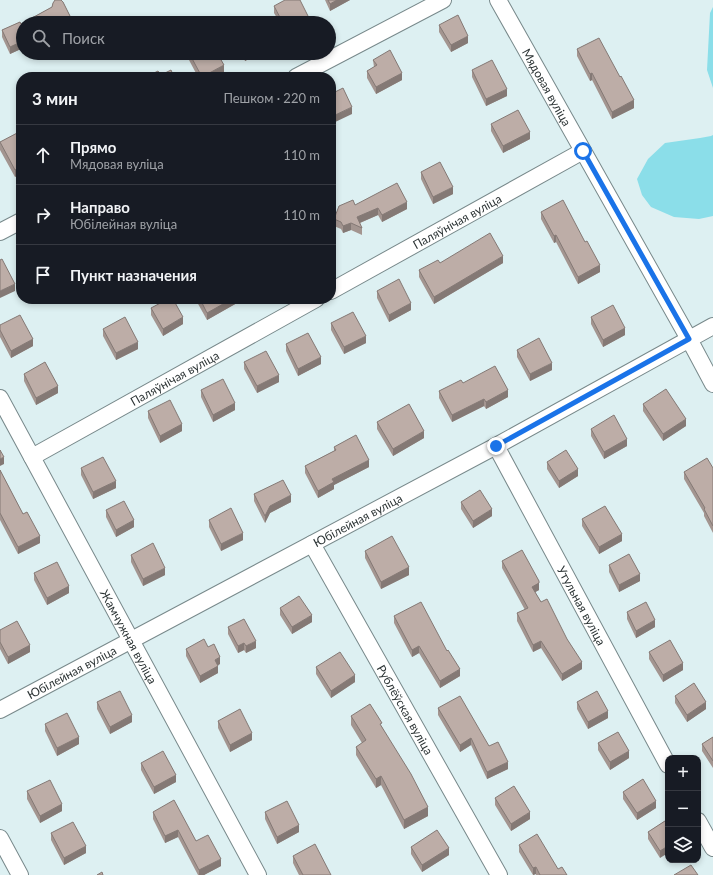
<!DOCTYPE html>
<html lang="ru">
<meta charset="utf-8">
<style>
:root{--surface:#171b24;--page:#242831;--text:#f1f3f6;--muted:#9ea1a6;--line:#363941}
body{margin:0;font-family:Lato,sans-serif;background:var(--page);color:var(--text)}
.controls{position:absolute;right:12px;bottom:12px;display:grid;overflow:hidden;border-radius:8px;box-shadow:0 2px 6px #0003}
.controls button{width:36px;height:36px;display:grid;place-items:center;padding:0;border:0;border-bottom:1px solid var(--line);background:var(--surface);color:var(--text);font:20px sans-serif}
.stop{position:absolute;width:12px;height:12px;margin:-9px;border:3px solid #1a73e8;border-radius:50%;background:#fff}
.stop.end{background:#1a73e8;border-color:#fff;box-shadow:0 1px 4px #0008}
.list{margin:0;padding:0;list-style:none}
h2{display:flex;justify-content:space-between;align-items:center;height:52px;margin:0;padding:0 16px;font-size:17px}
h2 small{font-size:13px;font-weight:400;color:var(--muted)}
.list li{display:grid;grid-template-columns:26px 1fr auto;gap:12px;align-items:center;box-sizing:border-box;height:60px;padding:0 16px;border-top:1px solid var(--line)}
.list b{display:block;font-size:15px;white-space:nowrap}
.list p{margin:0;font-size:13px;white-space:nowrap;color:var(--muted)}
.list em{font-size:13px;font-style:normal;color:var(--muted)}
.icon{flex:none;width:22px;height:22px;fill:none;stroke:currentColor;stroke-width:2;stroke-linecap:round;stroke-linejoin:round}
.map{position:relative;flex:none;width:713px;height:875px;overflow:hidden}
.search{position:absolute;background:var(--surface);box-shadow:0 2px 6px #0003;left:16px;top:16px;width:320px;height:44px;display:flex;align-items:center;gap:10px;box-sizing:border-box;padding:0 14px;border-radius:22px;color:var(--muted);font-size:15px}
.panel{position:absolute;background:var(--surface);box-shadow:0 2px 6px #0003;left:16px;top:72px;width:320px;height:232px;border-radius:16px}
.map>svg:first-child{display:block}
.green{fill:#8bdee9}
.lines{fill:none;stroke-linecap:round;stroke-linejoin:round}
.minor-casing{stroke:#78898b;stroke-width:18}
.minor{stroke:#fff;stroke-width:16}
.wall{fill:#a39590}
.shaded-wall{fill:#847975}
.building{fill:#bdada7;stroke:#847975}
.route{stroke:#1a73e8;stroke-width:5}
.labels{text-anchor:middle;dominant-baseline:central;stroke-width:3;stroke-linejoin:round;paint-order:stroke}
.street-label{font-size:12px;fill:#2c3435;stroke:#eefdff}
</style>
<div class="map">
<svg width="713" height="875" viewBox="0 0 713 875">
<rect width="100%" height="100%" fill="#ddf0f2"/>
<path class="green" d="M713,7v81l-6,-18 3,-57z
M713,135v81l-14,3 -25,-2 -23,-10 -9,-12 -5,-16 11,-20 17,-16 35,-5 11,-2z"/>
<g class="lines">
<defs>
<g id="minor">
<path id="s1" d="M498,0l191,339 24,45"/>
<path d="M296,77l147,-77"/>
<path d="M0,232l21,-11"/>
<path id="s2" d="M331,291l252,-140"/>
<path id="s3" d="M0,398l258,477"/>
<path id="s4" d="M496,446l172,319"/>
<path id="s5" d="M32,457l284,-158"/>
<path id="s6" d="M312,544l187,331"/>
<path id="s7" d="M0,710l496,-264 217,-120"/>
<path d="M698,821l15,27"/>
<path d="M0,838l20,37"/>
</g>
</defs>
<use href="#minor" class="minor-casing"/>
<use href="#minor" class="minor"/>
</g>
<path class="wall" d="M55,0h6l2,2 9,18v3h-49v25l-13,6 -8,-17v-7l18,-8 1,2 31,-17 1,-4z
M325,0h25l-20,11z
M274,6l35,17h-29l-6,-10z
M439,25l29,18 -17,9 -12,-20z
M577,49l57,59 -22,11 -20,-39 -2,1 -13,-25z
M189,53l35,19 -9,5h-17l-9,-17z
M241,53h19l-15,8z
M373,60l29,20 -26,14 -9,-16v-7l7,-4z
M472,70l35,26 -21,10 -14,-29z
M491,124l39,15 -27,14 -12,-22z
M21,131l-6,46 -15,-27v-8z
M421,172l32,22 -20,10 -12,-25z
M355,205l52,4 -25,13 -4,-7 -18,8 2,5v7l-11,-5 -8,3 -2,-4 -7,-3v-7z
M541,212l59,60 -22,12 -22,-42 -2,1 -13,-24z
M440,263h63l-69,41 -15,-27v-7z
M377,291l34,19 -22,12 -12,-24z
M197,299h47l-37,21 -10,-18z
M151,308l32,16 -20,12 -12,-21z
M591,317l34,18 -22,12 -12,-23z
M331,323l35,20 -22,11 -13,-24z
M0,325l33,21 -22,12 -11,-21z
M103,329l35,20 -22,11 -13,-24z
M286,344l35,20 -23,12 -12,-25z
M517,350l35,20 -22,11 -13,-24z
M244,362l35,20 -22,11 -13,-24z
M24,374l34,19 -22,12 -12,-24z
M463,383l45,14 -22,12 -2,-3 -32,16 -13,-24v-7z
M201,390l34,20 -22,12 -12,-25z
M643,404l43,22 -23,15 -20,-30z
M148,411l34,20 -22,12 -12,-25z
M377,422l47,16 -31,18 -16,-27z
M591,429l36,17 -23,13 -13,-23z
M334,447l35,20 -35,18v4l-16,9 -13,-25v-7l29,-15z
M547,462l31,14 -19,12 -12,-19z
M81,468l35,20 -23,11 -12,-24z
M713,468v65l-9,-17v-3l-20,-34v-7z
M0,470l23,44 17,29 -22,11 -18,-34z
M254,494l37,8 -21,11 -5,10 -11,-22z
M461,502l31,14 -19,12 -12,-19z
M106,510l28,17 -18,10 -10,-20z
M582,519l40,22 -23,13 -17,-28z
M209,520l34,20 -22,11 -12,-24z
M365,551l44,24 -28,14 -16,-31z
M131,555l34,20 -22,11 -12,-24z
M502,561l37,29 -4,2 47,77 -20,12 -21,-33 -8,4 -16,-31v-8l8,-3 -23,-42z
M609,565l31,16 -21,11 -10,-20z
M34,573l35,20 -22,12 -13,-25z
M280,608l32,14 -20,12 -12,-19z
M627,612l28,15 -19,11 -9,-19z
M394,616l66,60 -20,12 -21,-35 -7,4 -18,-34z
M228,627l28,21 -10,5 -2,-3 -6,3 -10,-19z
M0,630l30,22 -22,12 -8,-15z
M208,647l12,17 -3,1 1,8 -18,10 -14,-27v-7z
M649,652l34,18 -20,12 -14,-23z
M316,667l39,15 -24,16 -15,-24z
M675,696l31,13 -19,13 -12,-19z
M97,702l35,20 -22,12 -13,-25z
M577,702l31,16 -20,11 -11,-20z
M438,708l51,38 19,23 -21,10 -16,-34 -11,7 -22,-37z
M351,716l31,11 46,89 -24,13 -23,-44 -5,3 -20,-33v-8l6,-4 -11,-18z
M218,721l34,19 -22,12 -12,-24z
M45,724l34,20 -22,12 -12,-25z
M713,737v31l-11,-17v-7z
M598,743l31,15 -19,12 -12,-20z
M141,763l35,19 -22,12 -13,-24z
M27,791l35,20 -22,12 -13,-24z
M623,792l33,16 -19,12 -14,-21z
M495,798l35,21 -19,12 -16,-26z
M153,812l43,29 25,25 -17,9h-6l-20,-38 -13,6 -12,-24z
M265,812l34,20 -22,12 -12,-25z
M668,819l-8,39 -12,-19v-7z
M51,833l35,20 -22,12 -13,-25z
M519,845l39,24 9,6h-31v-1l-3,1 -14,-23z
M411,847l38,8 -27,17 -11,-18z
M293,856l38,19h-32l-6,-12z"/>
<path class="shaded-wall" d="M337,0h13l-20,11v-7z
M309,18v5h-9z
M72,20v3h-6z
M468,36v7l-17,9v-7z
M23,41v7l-13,6v-7z
M246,53h14l-15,8v-7z
M224,65v7l-9,5h-13z
M402,73v7l-26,14v-7z
M592,73v7l-2,1v-7z
M507,89v7l-21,10v-7z
M634,100v8l-22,11v-7z
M352,107v7l-21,10v-7z
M530,132v7l-27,14v-7z
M21,167v7l-6,3v-7z
M453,187v7l-20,10v-7z
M407,202v7l-25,13v-7z
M378,208v7l-21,9v-7z
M351,223v7l-8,3v-7z
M556,235v7l-2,1v-7z
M503,256v7l-69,41v-7z
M600,265v7l-22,12v-7z
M15,284v7l-15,7v-7z
M232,299h12l-37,21v-7z
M411,303v7l-22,12v-7z
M183,317v7l-20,12v-7z
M625,328v7l-22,12v-7z
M366,336v7l-22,11v-7z
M33,339v7l-22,12v-7z
M138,342v7l-22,11v-7z
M321,357v7l-23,12v-7z
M552,363v7l-22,11v-7z
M279,375v7l-22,11v-7z
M58,386v7l-22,12v-7z
M508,390v7l-22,12v-7z
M484,399v7l-32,16v-7z
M235,403v7l-22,12v-7z
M686,419v7l-23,15v-7z
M182,424v7l-22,12v-7z
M424,431v7l-31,18v-7z
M627,439v7l-23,13v-7z
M4,457v7l-4,2v-7z
M369,460v7l-35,18v4l-16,9v-7l14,-12z
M578,469v7l-19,12v-7z
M116,481v7l-23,11v-7z
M291,495v7l-21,11 -5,10v-7l5,-10z
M492,509v7l-19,12v-7z
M134,520v7l-18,10v-7z
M243,533v7l-22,11v-7z
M622,534v7l-23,13v-7z
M40,536v7l-22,11v-7z
M409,567v8l-28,14v-7z
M165,568v7l-22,11v-7z
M640,574v7l-21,11v-7z
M539,581v9l-7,4v-7z
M69,586v7l-22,12v-7z
M312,615v7l-20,12v-7z
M655,620v7l-19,11v-7z
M256,641v7l-10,5v-7z
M541,641v7l-8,4v-7z
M244,643v7l-6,3v-7z
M30,645v7l-22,12v-7z
M419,646v7l-7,4v-7z
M220,657v7l-5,3v-7z
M582,662v7l-20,12v-7z
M683,663v7l-20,12v-7z
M218,666v7l-18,10v-7z
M460,669v7l-20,12v-7z
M355,675v7l-24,16v-7z
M706,702v7l-19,13v-7z
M608,711v7l-20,11v-7z
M132,715v7l-22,12v-7z
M252,733v7l-22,12v-7z
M79,737v7l-22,12v-8z
M471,738v7l-11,7v-7z
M629,751v7l-19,12v-8z
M508,762v7l-21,10v-7z
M176,775v7l-22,12v-7z
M381,776v9l-5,3v-9z
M656,801v7l-19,12v-7z
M62,804v7l-22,12v-7z
M428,807v9l-24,13v-9z
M530,812v7l-19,12v-7z
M299,825v7l-22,12v-7z
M178,830v7l-13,6v-7z
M86,846v7l-22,12v-7z
M668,846v7l-8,5v-7z
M449,848v7l-27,17v-7z
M221,859v7l-17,9h-5v-5z
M536,867v7l-3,1v-7z"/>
<path class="building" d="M55,0h6l2,2 9,18 -6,3h-43v18l-13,6 -8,-17 18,-8 1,2 31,-17 1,-4z
M285,0h15l9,18 -9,5h-17l-9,-17z
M328,0h9l-7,4z
M458,15l10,21 -17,9 -12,-20z
M254,18l3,5h-13z
M599,38l21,39 1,-1 13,24 -22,12 -20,-39 -2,1 -13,-25z
M390,50l12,23 -26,14 -9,-16 10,-6 -4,-5z
M189,53h28l7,12 -22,12z
M492,60l15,29 -21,10 -14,-29z
M171,70l3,7h-28l12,-6 3,4z
M343,88l9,19 -21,10v-23z
M518,110l12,22 -27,14 -12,-22z
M21,131v36l-6,3 -15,-28z
M440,162l13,25 -20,10 -12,-25z
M397,183l10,19 -25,13 -4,-7 -21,9 5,11 -11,-5 -8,3 -2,-4 -7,-3 5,-13 14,-6 2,5z
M563,200l22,42 2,-1 13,24 -22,12 -22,-42 -2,1 -13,-24z
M490,233l13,23 -69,41 -15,-27 19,-10 2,3z
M2,259l13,25 -15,7v-31z
M399,279l12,24 -22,12 -12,-24z
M168,299h5l10,18 -20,12 -12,-21z
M200,299h32l-25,14z
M613,305l12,23 -22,12 -12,-23z
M353,312l13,24 -22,11 -13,-24z
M20,315l13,24 -22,12 -11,-21v-5z
M125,317l13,25 -22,11 -13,-24z
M308,333l13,24 -23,12 -12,-25z
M539,338l13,25 -22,11 -13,-24z
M266,351l13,24 -22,11 -13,-24z
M45,362l13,24 -22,12 -12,-24z
M495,366l13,24 -22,12 -2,-3 -32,16 -13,-24 22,-11 2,3z
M223,379l12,24 -22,12 -12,-25z
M666,389l20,30 -23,15 -20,-30z
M170,400l12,24 -22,12 -12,-25z
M409,404l15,27 -31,18 -16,-27z
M614,415l13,24 -23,13 -13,-23z
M356,435l13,25 -37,19 2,3 -16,9 -13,-25 31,-16 -2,-3z
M0,450l4,7 -4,2z
M566,450l12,19 -19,12 -12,-19z
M103,457l13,24 -23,11 -12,-24z
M707,458l6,10v58l-9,-17 1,-1 -21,-36z
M0,470l23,44 4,-2 13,24 -22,11 -18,-34z
M283,480l8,15 -21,11 -5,10 -11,-22z
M480,490l12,19 -19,12 -12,-19z
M124,501l10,19 -18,10 -10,-20z
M605,506l17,28 -23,13 -17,-28z
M231,508l12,25 -22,11 -12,-24z
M392,536l17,31 -28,15 -16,-31z
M153,543l12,25 -22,11 -12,-24z
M522,550l17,31v2l-7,4 9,15 6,-3 20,40 15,23 -20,12 -21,-33 -8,4 -16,-32 11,-5 -26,-47z
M629,554l11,20 -21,11 -10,-20z
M57,562l12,24 -22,12 -13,-25z
M299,596l13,19 -20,12 -12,-19z
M421,602l26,49 1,-1 12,19 -20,12 -21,-35 -7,4 -18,-34z
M646,602l9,18 -19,11 -9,-19z
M244,619l12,22 -10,5 -2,-3 -6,3 -10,-19z
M17,621l13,24 -22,12 -8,-15v-12z
M204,639l4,8 6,-3 6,13 -5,3 3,6 -18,10 -14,-27z
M670,640l13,23 -20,12 -14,-23z
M340,652l15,23 -24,16 -15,-24z
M694,683l12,19 -19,13 -12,-19z
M120,691l12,24 -22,12 -13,-25z
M597,691l11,20 -20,11 -11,-20z
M460,696l29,50 9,-4 10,20 -21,10 -16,-34 -11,7 -22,-37z
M370,704l12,19 -2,1 31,50 17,33 -24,13 -23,-44 -5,3 -20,-32 10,-7 -15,-24z
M240,709l12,24 -22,12 -12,-24z
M67,713l12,24 -22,11 -12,-24z
M618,732l11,19 -19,11 -12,-19z
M713,737v24l-11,-17z
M163,751l13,24 -22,12 -13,-24z
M643,779l13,22 -19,12 -14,-21z
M50,780l12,24 -22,12 -13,-25z
M514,786l16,26 -19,12 -16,-26z
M174,800l22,41 12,-6 13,24 -22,11 -21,-40 -13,6 -12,-24z
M287,801l12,24 -22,12 -12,-25z
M668,819v27l-8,5 -12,-19z
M73,822l13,24 -22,12 -13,-25z
M437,830l12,18 -27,17 -11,-18z
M537,834l21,35 4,-2 5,8h-27l-4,-8 -3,1 -14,-23z
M315,844l16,31h-28l-10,-19z
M691,865l7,10h-24z
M102,872l1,3h-6z"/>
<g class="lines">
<path class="route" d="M496,446l193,-107 -106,-188"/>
</g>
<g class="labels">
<g class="street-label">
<text stroke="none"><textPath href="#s1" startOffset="100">Мядовая вуліца</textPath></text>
<text stroke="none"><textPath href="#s2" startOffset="144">Паляўнічая вуліца</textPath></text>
<text stroke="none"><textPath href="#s5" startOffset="163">Паляўнічая вуліца</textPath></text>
<text stroke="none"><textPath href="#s7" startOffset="405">Юбілейная вуліца</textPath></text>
<text stroke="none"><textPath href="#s4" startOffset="181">Утульная вуліца</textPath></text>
<text stroke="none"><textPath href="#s3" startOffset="271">Жамчужная вуліца</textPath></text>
<text stroke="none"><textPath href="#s7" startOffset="81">Юбілейная вуліца</textPath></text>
<text stroke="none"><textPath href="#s6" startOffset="190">Рублёўская вуліца</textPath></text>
</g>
</g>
</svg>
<div class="controls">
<button>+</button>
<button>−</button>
<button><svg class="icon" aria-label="layers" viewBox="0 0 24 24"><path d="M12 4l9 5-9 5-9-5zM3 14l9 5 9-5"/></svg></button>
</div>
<div class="stop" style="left:583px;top:151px"></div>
<div class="stop end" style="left:496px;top:446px"></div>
<div class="search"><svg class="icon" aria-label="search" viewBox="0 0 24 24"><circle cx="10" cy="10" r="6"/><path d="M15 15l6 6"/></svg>Поиск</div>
<section class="panel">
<h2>3 мин<small>Пешком · 220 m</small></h2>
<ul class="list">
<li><svg class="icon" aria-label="ahead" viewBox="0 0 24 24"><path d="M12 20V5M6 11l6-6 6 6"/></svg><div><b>Прямо</b><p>Мядовая вуліца</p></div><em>110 m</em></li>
<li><svg class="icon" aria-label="right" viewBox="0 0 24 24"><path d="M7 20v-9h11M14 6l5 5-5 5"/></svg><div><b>Направо</b><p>Юбілейная вуліца</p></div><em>110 m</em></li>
<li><svg class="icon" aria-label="arrive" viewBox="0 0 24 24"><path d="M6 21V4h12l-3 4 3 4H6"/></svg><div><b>Пункт назначения</b></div></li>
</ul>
</section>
</div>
